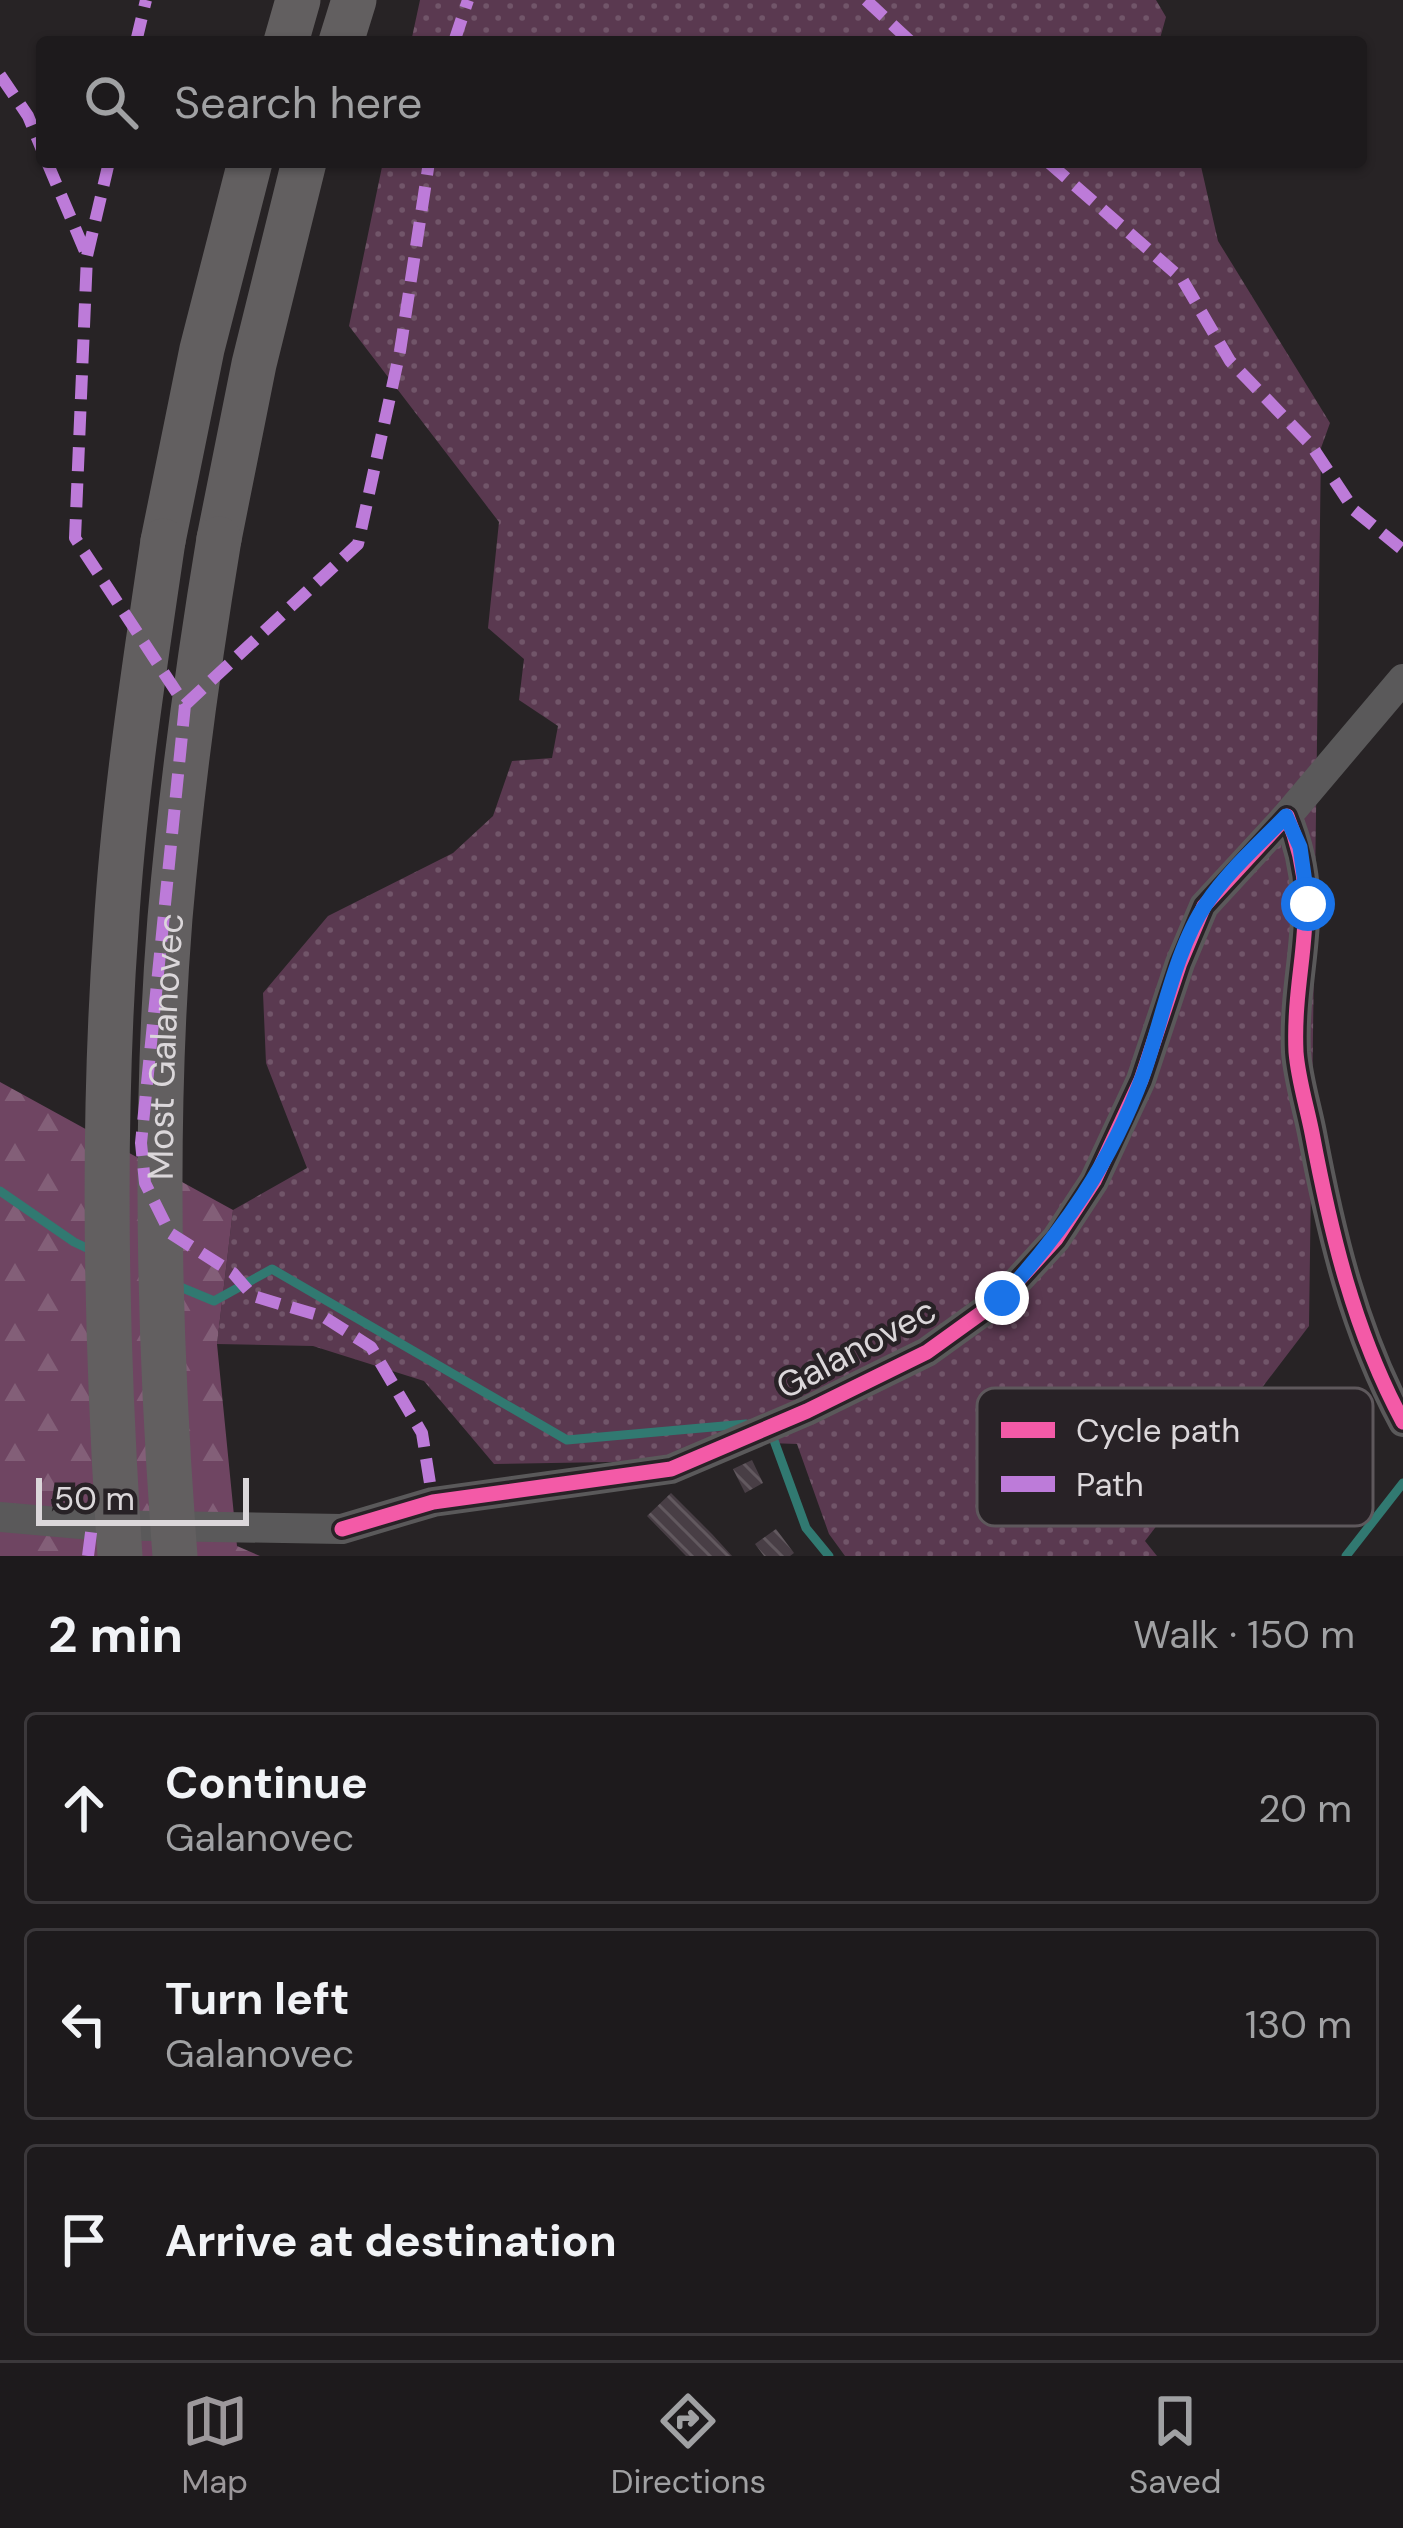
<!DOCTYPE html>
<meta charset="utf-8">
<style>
:root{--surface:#1d1a1c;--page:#2a2729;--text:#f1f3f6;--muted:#a0a1a3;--line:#3b383b;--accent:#9c989b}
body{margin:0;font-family:"DM Sans",sans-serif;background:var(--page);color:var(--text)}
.scale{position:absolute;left:36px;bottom:30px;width:213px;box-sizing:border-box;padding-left:12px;border:6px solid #dbd7da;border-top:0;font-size:33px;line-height:42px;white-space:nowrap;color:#dbd7da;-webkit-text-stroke:9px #282226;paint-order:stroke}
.stop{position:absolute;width:36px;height:36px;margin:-27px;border:9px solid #1a73e8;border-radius:50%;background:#fff}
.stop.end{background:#1a73e8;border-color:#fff;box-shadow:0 3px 12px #0008}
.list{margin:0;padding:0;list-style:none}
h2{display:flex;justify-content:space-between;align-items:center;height:156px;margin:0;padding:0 48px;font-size:51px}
h2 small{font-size:39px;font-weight:400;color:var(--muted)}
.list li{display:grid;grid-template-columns:78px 1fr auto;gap:36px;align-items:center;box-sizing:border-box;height:192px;margin:0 24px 24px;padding:0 24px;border:3px solid var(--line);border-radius:12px}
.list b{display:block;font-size:45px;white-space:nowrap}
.list p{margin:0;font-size:39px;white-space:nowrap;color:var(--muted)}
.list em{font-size:39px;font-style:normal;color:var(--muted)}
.icon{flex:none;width:66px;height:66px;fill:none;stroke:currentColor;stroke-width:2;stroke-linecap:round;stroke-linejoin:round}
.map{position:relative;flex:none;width:1403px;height:1556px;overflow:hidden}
.search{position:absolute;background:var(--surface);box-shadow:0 3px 9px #0004;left:36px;right:36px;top:36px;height:132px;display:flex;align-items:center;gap:30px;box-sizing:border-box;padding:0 42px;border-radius:12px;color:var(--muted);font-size:45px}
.sheet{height:804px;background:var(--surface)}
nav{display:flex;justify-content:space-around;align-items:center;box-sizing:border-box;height:168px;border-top:3px solid var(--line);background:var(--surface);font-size:33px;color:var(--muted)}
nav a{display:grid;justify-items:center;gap:6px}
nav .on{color:var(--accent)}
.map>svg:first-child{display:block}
.grass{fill:url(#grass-dots)}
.forest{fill:url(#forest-firs)}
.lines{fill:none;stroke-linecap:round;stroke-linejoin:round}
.stream{stroke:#317971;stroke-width:9}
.building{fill:url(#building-back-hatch)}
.minor{stroke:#5a595a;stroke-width:30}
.highway{stroke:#625f60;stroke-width:45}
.highway-bridge{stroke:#625f60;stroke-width:45}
.quiet{stroke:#bd7bd9;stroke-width:12;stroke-dasharray:24 12;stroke-linecap:butt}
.cycleway-casing{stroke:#282226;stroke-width:22}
.cycleway{stroke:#f35aa7;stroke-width:15}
.route{stroke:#1a73e8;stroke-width:15}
.labels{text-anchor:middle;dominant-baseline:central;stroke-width:9;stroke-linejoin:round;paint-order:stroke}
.street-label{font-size:36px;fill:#dbd7da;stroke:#282226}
.key{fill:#282226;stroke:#5e585c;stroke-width:3}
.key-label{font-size:33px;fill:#dbd7da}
</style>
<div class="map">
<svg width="1403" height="1556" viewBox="0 0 1403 1556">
<defs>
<pattern id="grass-dots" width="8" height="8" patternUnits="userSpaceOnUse" patternTransform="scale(3)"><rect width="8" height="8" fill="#5a3950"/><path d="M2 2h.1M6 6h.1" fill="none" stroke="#715569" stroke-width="1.8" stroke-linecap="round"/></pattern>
<pattern id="forest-firs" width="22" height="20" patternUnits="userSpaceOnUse" patternTransform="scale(3)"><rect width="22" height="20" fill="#6f4562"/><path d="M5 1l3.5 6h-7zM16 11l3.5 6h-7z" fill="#835f78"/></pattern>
<pattern id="building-back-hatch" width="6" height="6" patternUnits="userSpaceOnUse" patternTransform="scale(3)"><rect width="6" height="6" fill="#483e45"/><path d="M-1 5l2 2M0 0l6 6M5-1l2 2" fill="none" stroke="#62595f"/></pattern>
</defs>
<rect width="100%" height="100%" fill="#272325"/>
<path class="grass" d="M420,0h736l10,17 -7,25h-748z
M383,162h817l18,79 112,182 -9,25 -12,878 -164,215 12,15h-312l-16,-22 -32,-90 -92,-3 -38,20 -173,3 -70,-83 -111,-35 -96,-2 16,-134 74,-42 -41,-105 -3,-70 65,-77 125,-63 40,-37 19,-55 40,-3 6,-32 -39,-26 5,-41 -36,-31 11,-106 -150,-196z"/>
<path class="forest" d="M0,1082l233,128 -16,134 20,202 23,10h-260z"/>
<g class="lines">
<path class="stream" d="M0,1191l74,51 17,8
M173,1284l41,17 58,-32 295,171 179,-16
M772,1435l34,93 23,28
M1346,1556l57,-73"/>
</g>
<path class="building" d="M752,1460l11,23 -18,10 -12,-24z
M671,1493l41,41 20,22h-46l-39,-40z
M776,1529l18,24 -4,3h-26l-9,-12z"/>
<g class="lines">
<path class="minor" d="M1287,816l116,-137
M0,1517l92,8 250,4 91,-27 238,-33 136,-58 120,-59 75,-54 54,-59 38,-58 47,-101 39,-117 24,-57 83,-90c38,91 5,147 9,236 2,27 11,55 16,81 19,101 42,198 91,289"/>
<path class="highway" d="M286,42l12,-42
M341,42l13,-42
M219,539l35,-175 50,-202
M163,541l39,-192 48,-187"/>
<g class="highway-bridge">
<path d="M120,1556c-14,-209 -19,-418 -4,-627 8,-130 28,-260 47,-388"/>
<path id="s1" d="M175,1556c-16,-211 -22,-426 -5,-638 11,-127 28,-253 49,-379"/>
</g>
<path class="quiet" d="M866,0l45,42
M136,42l10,-42
M454,42l14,-42
M0,75l28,41 14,34
M47,162l40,94
M109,162l-22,94 -12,282 110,167 -44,438 4,40 25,50 63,40 20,23 71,21 47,30 51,86 11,69
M1048,162l134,117 48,82 81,84 43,65 49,40
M185,705l173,-161 42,-193 29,-189
M88,1556l4,-31"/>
<defs>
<path id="cycleway" d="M342,1529l91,-27 238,-33 136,-58 120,-59 75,-54 54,-59 38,-58 47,-101 39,-117 24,-57 83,-90c38,91 5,147 9,236 2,27 11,55 16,81 19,101 42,198 91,289"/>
</defs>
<use href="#cycleway" class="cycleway-casing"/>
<use href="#cycleway" class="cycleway"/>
</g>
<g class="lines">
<path class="route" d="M1002,1298c62,-68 109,-135 141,-223 18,-50 33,-128 63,-171 22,-33 53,-60 80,-88l14,31 8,57"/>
</g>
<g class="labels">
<g class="street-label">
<text stroke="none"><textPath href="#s1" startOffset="510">Most Galanovec</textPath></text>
<text transform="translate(856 1348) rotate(-28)">Galanovec</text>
</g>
</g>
<rect x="977" y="1388" width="396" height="138" rx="18" class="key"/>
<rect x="1001" y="1422" width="54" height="16" fill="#f35aa7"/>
<rect x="1001" y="1476" width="54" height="16" fill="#bd7bd9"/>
<g class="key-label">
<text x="1076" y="1442">Cycle path</text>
<text x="1076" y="1496">Path</text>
</g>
</svg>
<div class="scale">50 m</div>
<div class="stop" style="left:1308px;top:904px"></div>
<div class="stop end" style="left:1002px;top:1298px"></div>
<div class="search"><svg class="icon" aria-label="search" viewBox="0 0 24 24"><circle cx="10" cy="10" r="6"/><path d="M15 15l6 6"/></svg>Search here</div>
</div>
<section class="sheet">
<h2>2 min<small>Walk · 150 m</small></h2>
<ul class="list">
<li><svg class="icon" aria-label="ahead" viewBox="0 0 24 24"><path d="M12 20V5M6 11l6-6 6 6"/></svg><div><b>Continue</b><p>Galanovec</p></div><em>20 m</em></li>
<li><svg class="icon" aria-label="left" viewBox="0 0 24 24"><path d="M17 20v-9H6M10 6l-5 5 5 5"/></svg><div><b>Turn left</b><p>Galanovec</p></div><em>130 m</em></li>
<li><svg class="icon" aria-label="arrive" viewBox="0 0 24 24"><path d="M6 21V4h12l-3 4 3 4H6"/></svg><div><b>Arrive at destination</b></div></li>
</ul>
</section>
<nav>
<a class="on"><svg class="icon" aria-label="map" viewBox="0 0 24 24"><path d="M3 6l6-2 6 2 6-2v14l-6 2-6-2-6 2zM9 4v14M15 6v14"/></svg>Map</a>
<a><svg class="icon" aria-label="directions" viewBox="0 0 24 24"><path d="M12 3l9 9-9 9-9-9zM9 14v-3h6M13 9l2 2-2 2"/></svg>Directions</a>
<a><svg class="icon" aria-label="saved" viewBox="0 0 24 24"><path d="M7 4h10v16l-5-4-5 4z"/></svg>Saved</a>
</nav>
